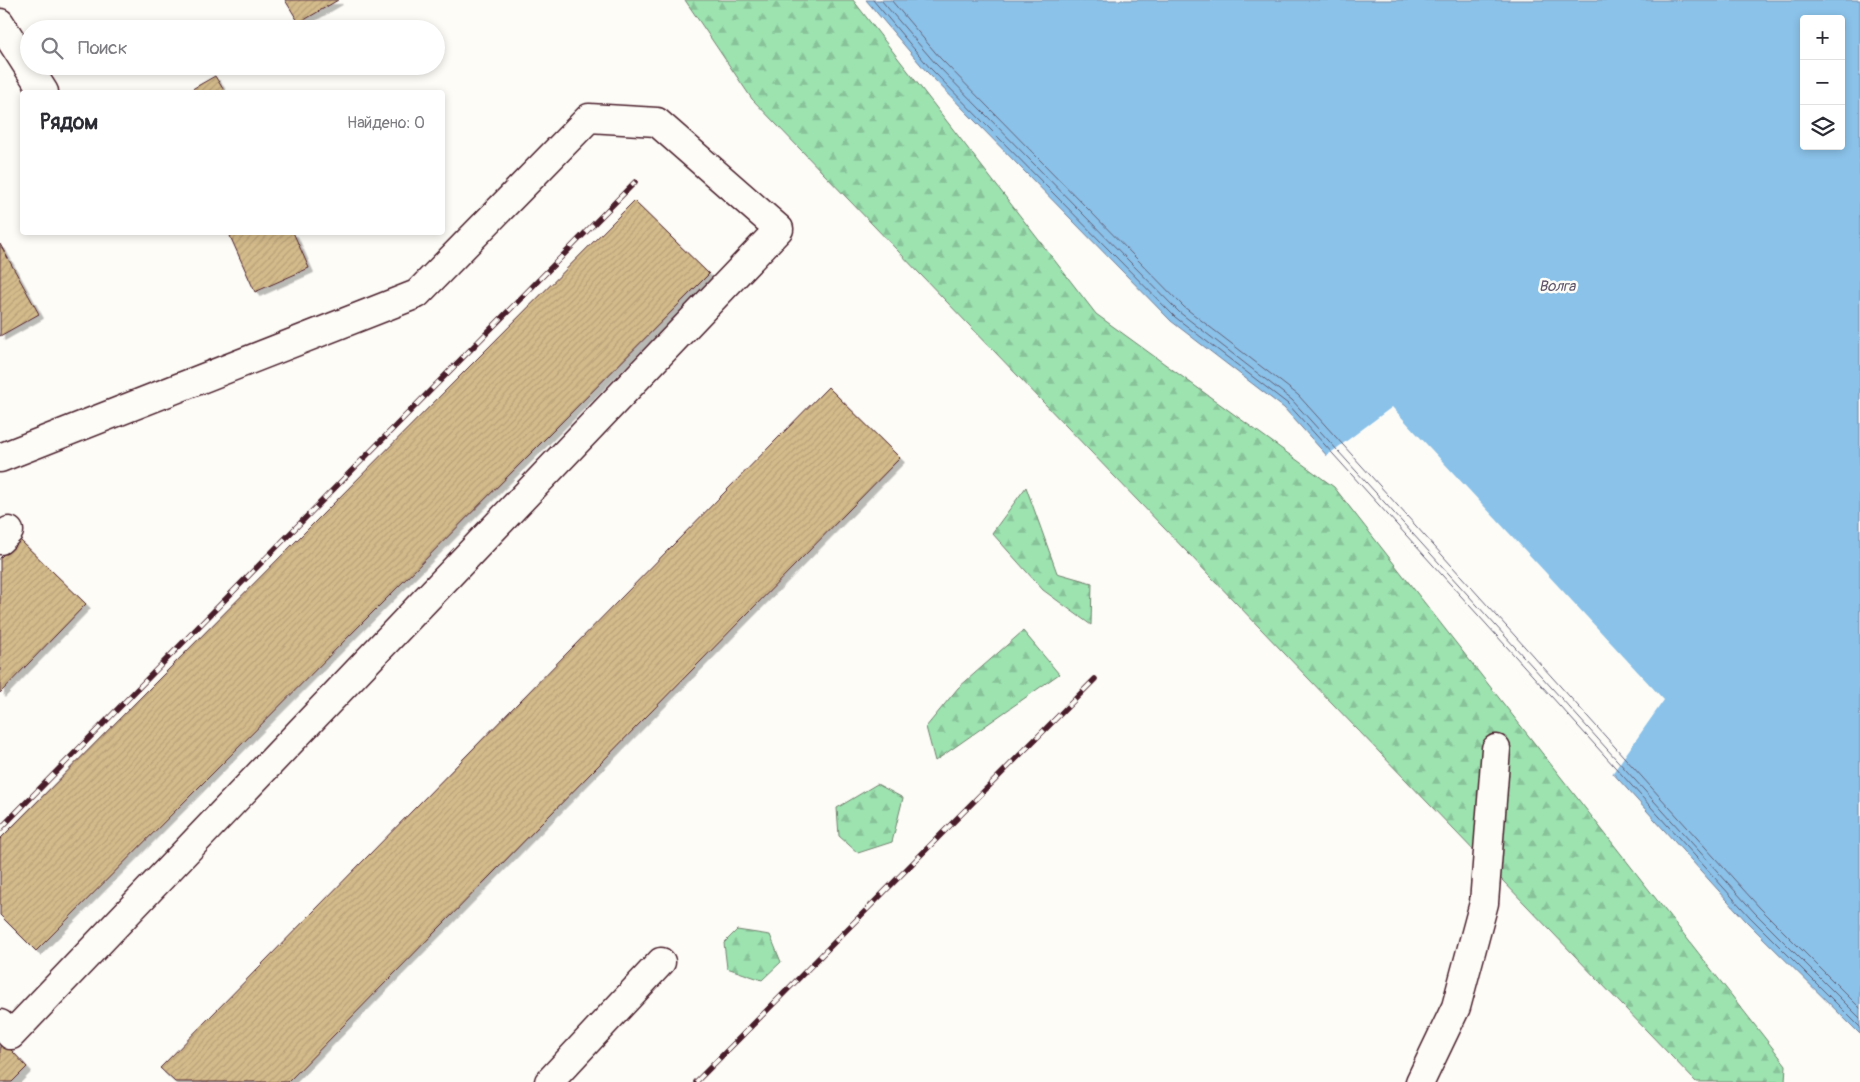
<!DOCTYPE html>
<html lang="ru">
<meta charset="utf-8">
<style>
:root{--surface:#fff;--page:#f7f7f7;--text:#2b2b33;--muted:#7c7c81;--line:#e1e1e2}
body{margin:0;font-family:Pangolin,sans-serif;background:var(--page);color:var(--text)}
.controls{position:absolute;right:15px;top:15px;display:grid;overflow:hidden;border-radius:5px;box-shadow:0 2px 8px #0003}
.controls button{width:45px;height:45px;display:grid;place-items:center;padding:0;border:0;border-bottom:1px solid var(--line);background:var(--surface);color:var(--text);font:25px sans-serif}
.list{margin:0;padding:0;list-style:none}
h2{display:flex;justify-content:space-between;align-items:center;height:65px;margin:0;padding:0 20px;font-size:21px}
h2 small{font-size:16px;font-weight:400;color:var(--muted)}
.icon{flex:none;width:28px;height:28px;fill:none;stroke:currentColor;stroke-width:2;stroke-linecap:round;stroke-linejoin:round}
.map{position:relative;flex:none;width:1860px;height:1082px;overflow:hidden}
.search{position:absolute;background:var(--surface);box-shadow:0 2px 8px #0003;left:20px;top:20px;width:425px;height:55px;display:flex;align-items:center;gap:12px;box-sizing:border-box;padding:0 18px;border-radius:28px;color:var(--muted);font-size:19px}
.panel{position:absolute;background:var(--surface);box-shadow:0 2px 8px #0003;left:20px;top:90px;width:425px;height:145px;border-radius:5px}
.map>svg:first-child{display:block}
.forest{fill:url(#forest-firs);stroke:#73816e}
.water{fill:#8bc2e9;stroke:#71819d;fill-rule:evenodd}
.pier{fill:#fdfcf7}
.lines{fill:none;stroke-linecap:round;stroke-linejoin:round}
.shore{stroke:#646077;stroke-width:1}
.building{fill:url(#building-hatch);stroke:#4a1f2b;filter:url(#shadow)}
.minor-casing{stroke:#4a1f2b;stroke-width:31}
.minor{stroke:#fdfcf7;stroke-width:28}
.rail-casing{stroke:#4a1f2b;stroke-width:5.5}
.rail{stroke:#fdfcf7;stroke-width:4;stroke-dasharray:11;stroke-linecap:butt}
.labels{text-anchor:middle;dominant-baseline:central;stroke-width:5;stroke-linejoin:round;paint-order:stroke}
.water-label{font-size:15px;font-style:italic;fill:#61586e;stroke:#fdfcf7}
</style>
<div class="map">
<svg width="1860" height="1082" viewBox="0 0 1860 1082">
<defs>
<pattern id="forest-firs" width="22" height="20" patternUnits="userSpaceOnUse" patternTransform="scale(1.25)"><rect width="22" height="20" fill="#9ce3b0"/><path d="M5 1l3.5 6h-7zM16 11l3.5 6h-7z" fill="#88c298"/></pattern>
<pattern id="building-hatch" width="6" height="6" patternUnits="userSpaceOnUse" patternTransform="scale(1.25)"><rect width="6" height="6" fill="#d4bb8b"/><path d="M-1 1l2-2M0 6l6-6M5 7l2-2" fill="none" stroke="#b8a078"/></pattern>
<filter id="shadow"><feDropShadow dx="4.5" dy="4.5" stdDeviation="0" flood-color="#0004"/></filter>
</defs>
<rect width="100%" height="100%" fill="#fdfcf7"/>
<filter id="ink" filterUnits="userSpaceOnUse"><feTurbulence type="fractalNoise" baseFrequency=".02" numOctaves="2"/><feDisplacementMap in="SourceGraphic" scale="10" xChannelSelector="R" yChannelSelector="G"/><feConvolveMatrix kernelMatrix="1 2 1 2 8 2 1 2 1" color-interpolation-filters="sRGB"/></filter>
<g filter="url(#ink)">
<path class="forest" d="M685,0h168l243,314 238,173 452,578 -1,17h-89l-944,-983z
M1026,487l31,86 35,10 -1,42 -48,-35 -51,-57z
M1023,631l36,43 -124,87 -9,-34 32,-39z
M877,784l26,14 -11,44 -34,11 -19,-17 -2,-28z
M737,930l33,5 11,27 -19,18 -35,-12 -3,-25z"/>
<path class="water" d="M866,0h994v1034l-114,-113 -462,-513 -113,-87 -245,-250zM1804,19h37v127h-37z"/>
<path class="pier" d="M1392,407l272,293 -52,74 -287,-317z"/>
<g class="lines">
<path class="shore" d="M873,0l57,68 245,249 113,87 462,513 110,110
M881,0l54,63 244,249 113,88 463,513 105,105
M891,0l49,58 244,249 114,88 462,513 100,100"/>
</g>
<path class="building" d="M285,0h53l-39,23z
M215,76l10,16h-38z
M634,201l75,73 -673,677 -36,-36v-76z
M237,232h56l16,36 -54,24 -25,-56z
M0,244l39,70 -39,22z
M828,387l72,71 -612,624h-113l-15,-14z
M19,539l67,65 -86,89v-135z
M0,1038l27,29 -15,15h-12z"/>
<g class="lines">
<defs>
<path id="minor" d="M0,23l44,69
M0,458l417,-164 172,-176 68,4 122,107 -768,806 -11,-11
M0,540l9,-9
M549,1082l112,-120
M1420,1082l36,-75 28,-104 12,-154"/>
</defs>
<use href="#minor" class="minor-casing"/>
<use href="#minor" class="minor"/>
<defs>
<path id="rail" d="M0,829l635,-647
M696,1082l399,-403"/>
</defs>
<use href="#rail" class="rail-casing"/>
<use href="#rail" class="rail"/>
</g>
</g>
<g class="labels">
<g class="water-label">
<text x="1557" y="286">Волга</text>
</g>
</g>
</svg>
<div class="controls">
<button>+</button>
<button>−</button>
<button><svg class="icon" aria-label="layers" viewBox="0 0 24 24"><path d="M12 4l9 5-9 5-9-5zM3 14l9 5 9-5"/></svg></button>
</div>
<div class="search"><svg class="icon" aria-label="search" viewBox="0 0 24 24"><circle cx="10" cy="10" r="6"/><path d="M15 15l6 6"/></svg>Поиск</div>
<section class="panel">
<h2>Рядом<small>Найдено: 0</small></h2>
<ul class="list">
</ul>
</section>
</div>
